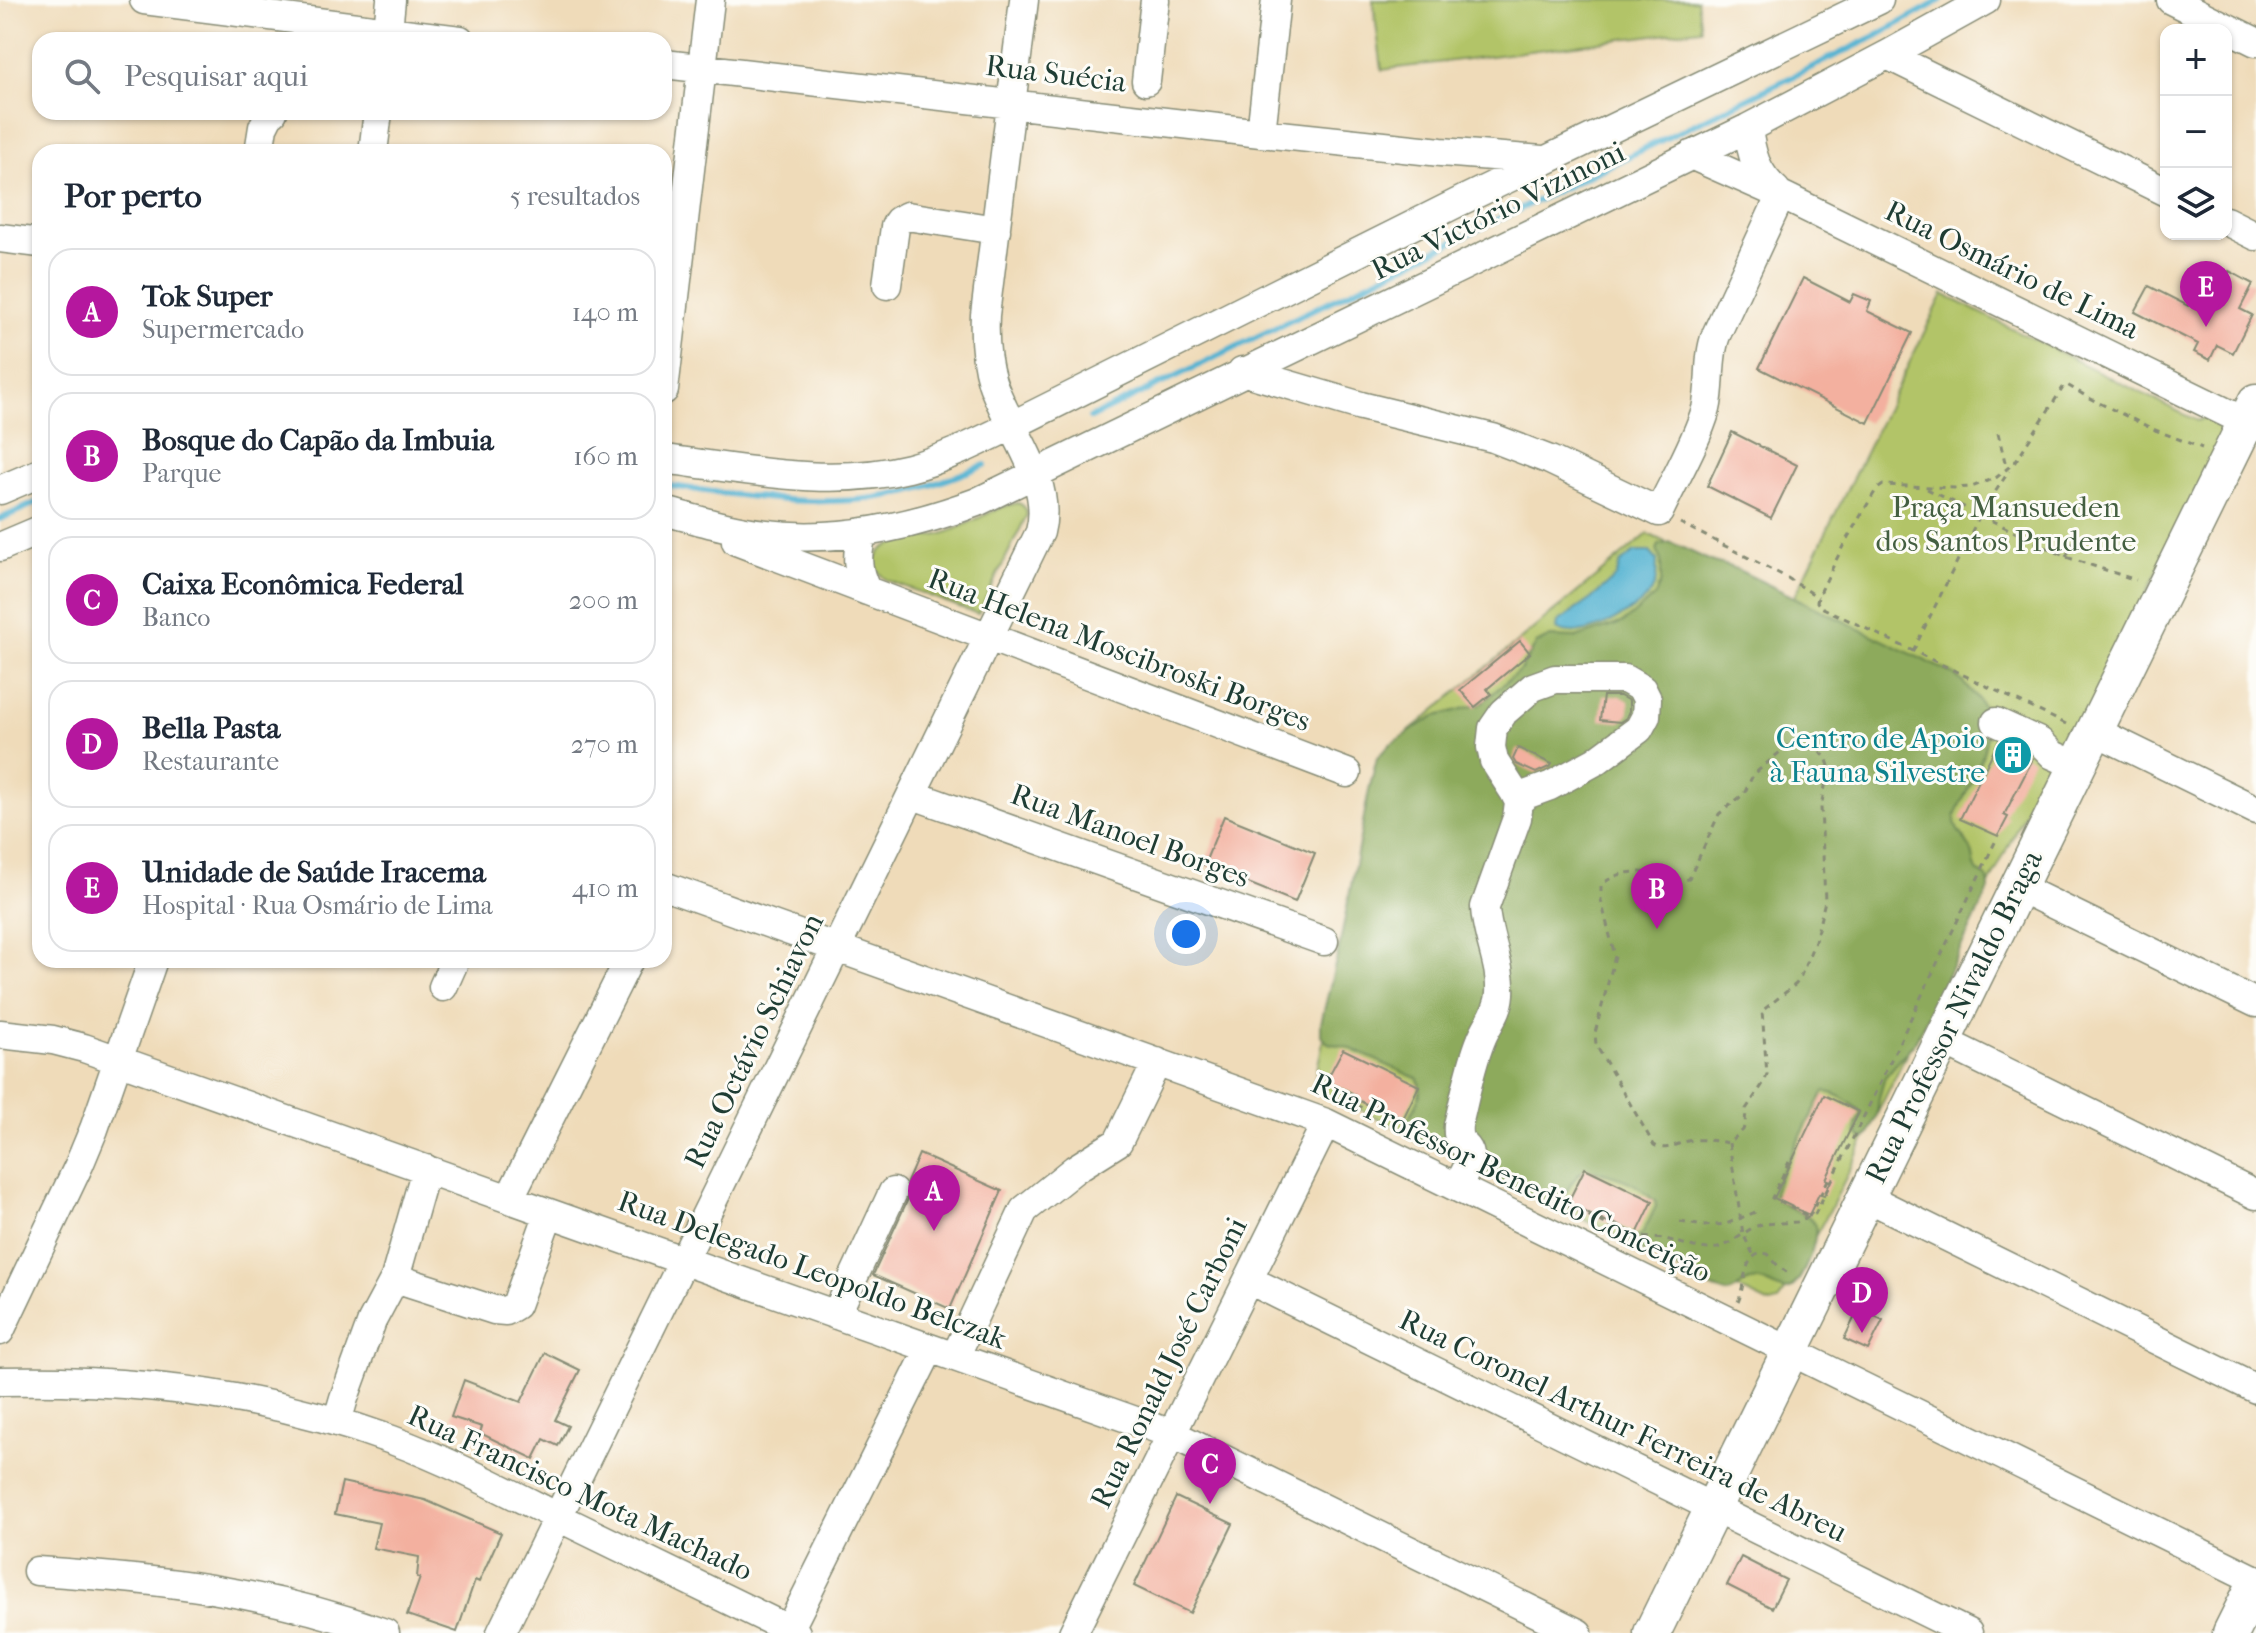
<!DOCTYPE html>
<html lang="pt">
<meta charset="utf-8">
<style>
:root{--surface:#fff;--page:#f6f6f7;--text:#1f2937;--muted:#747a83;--line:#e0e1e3;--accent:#b5179e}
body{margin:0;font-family:"IM FELL French Canon",serif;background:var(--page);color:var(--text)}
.controls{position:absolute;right:24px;top:24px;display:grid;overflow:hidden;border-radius:16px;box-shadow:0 2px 6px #0004}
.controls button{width:72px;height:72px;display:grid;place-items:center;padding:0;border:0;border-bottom:2px solid var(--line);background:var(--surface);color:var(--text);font:40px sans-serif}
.you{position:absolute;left:1186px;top:934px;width:28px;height:28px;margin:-20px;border:6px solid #fff;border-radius:50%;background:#1a73e8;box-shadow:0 0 0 12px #1a73e833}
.badge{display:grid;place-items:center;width:52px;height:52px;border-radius:50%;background:var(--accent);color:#fff;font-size:26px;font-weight:700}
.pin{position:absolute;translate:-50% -66px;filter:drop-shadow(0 2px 4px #0008)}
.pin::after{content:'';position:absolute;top:42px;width:28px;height:24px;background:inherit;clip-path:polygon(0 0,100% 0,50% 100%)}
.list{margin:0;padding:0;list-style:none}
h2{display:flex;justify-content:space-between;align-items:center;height:104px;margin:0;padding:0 32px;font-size:34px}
h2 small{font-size:26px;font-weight:400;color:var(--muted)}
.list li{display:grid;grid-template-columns:52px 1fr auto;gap:24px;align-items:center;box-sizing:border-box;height:128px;margin:0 16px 16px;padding:0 16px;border:2px solid var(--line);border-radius:24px}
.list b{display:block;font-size:30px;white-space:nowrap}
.list p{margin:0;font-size:26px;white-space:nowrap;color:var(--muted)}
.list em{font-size:26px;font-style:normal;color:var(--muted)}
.icon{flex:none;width:44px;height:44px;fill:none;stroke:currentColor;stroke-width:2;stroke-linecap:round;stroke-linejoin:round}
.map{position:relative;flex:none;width:2256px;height:1633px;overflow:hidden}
.search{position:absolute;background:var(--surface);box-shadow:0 2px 6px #0004;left:32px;top:32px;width:640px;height:88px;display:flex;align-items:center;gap:20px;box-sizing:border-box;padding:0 28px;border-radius:24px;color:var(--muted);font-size:30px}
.panel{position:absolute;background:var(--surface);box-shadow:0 2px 6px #0004;left:32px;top:144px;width:640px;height:824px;border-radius:24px}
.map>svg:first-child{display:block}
.green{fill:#b2c468;stroke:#68804e;stroke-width:2}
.forest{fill:#8daa5c;stroke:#567448;stroke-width:2}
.water{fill:#54b3d2;stroke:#3a7883;stroke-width:2}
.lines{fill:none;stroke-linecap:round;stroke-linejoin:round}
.stream{stroke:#54b3d2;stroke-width:6}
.building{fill:#f3b09f}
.minor-casing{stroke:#878c76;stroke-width:31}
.major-casing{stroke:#878c76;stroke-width:39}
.path{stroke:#878c76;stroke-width:3;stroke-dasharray:6 6;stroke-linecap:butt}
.minor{stroke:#fff;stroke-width:28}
.major{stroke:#fff;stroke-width:36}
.labels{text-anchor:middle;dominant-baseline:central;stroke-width:6;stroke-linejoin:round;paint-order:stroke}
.street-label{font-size:30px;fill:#1f3d34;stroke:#fdfcf7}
.park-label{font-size:30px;fill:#445f41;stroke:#fdfcf7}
.culture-label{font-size:30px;fill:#0d838f;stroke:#fdfcf7;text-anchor:end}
</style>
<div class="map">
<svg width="2256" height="1633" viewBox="0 0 2256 1633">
<rect width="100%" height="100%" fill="#fdfcf7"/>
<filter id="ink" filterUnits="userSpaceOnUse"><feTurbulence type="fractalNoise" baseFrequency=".0125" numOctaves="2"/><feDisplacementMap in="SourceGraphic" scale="16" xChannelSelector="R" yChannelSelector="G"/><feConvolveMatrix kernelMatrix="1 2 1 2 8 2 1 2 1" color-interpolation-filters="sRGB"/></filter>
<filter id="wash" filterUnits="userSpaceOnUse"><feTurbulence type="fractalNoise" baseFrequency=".006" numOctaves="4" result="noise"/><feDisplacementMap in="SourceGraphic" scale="32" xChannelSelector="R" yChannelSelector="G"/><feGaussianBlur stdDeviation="1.8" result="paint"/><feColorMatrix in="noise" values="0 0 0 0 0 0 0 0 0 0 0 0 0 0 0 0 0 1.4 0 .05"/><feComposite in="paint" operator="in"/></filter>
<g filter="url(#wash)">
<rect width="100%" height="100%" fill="#efdbb9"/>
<path class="green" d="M1373,0h324l4,29 -319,41z
M1943,294l254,127 11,-5 13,9 2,10 -146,302 -13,-5 -233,476 -53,94 -8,2 -31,-15 -9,2 -371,-182 -46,-20 70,-336 265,-219 144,68z
M1018,503c6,2 8,5 9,12l-49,99 -91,-34c-11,-7 -16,-20 -5,-30 10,-10 45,-12 60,-16 25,-7 51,-27 76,-31z"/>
<path class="forest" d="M1670,542l43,20 19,5 223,108c11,11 25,23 31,38 7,16 -7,56 -15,71 -5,10 -14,23 -16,33 -1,15 11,21 16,33 4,7 1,13 7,22 10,3 11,9 11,18l-74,152 -30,35 -6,21 -2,18 -9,20 -6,2 -6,-4v-9l5,-12c-10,-11 -22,-20 -37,-21l-45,85 -5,16c8,18 36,16 41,33 4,14 -14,62 -29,64 -11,1 -21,-12 -35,-9 -11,2 -16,14 -27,11 -21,-5 -37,-18 -55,-28 -13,-7 -26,-11 -38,-20l2,-7 9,-2 14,-29 -1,-5c-7,-5 -13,-12 -20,-16 -10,-6 -46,-19 -55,-12 -9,7 -12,21 -23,30l-16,-1 -53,-27 -12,-21 -15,-18c-21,10 -42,17 -58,-7 8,-20 22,-27 15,-50l-71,-32 -19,-4 -7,-7v-13l19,-79 29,-154 8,-32 12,-13 44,-28 47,-13 41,-35 15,-25 14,-7 26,1 48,-16 31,-26 6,-15v-20l-4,-11 2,-5z"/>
<path class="water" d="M1635,552h15l7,8c-1,12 1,20 -5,31 -12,20 -73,53 -95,38l1,-7 33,-23 25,-22 4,-14z"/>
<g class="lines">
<path class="stream" d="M1090,418l788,-383 63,-35
M664,485c83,12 175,28 257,3 22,-6 43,-15 64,-23
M0,519l40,-18"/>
</g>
<g id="blocks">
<path class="building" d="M2229,271l24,13 -13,25 12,6 -19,38 -16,-8 -7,15 -16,-8 4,-8 -63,-32 14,-26 39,20 16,-32 19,10z
M1803,278l47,24 4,-8 17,7 -4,10 45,22 -44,90 -109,-55z
M1732,432l65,33 -26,53 -64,-32z
M1520,641l10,12 -43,36 4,5 -16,13 -15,-17z
M1603,696h17l9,5v10l-3,7 -6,4 -20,-2z
M1998,742l35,17 -29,56 4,2 -10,19 -38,-17z
M1518,748l34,16 -1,2 -15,7 -20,-9 -3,-5z
M1224,816l91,37 -20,49 -91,-37z
M1343,1049l76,37 -16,33 -27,-14 -2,3 -22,-11 2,-3 -28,-13z
M1824,1095l35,17 -33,67 5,2 -7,15 -5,-2 -10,21 -35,-17z
M919,1154l83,37 -52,118 -77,-34 35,-76 2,-9 -3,-8z
M1585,1168l68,33 -16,33 -26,-12 -1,2 -43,-20z
M1859,1308l24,12 -15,30 -24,-11z
M545,1353l35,17 -25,50 13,6 -10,20 -14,-7 -10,20 -54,-26 2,-6 -31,-10 13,-37 57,22z
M342,1482l83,18 76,33 -22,49 -4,-2 -18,52 -50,-17 13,-37 -3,-1 2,-20 -46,-9 6,-25 -44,-9z
M1176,1497l57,27 -43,89 -56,-27z
M1741,1557l45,23 -14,28 -45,-23z"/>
</g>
</g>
<g filter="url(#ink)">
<use href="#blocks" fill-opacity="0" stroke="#878c76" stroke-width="2"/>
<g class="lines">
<defs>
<path id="minor" d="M144,0l316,40
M2171,0l85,42
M387,40l4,-40
M1887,55l279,137
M664,64l597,69 180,19 101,8
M1146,81l9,-81
M1748,128c3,25 8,45 28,62
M1261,133l15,-133
M259,152l4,-25 7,-14 3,-1
M373,152l5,-40
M1691,155l90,40 475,232
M2226,221l30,15
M0,238l40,5
M887,285l8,-58 3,-6 9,-5 89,14
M1242,371l119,35 132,32 57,22 109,52c14,-30 38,-71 47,-103 6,-24 1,-50 10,-74l65,-140
M664,390l46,-390
M664,459c80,10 165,29 245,9 36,-9 69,-26 102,-42l454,-227 414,-199
M0,490l40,-17
M664,511c34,9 67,19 102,23 72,9 144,-7 211,-32l771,-374 139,-73 99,-55
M863,532c-7,22 -7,38 4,59
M736,541l611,232
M0,547l40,-17
M1996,722l44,20 13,13 25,11
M2095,731l161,79
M913,795l411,146
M664,886l662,237 930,457
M2018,887l238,116
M443,987l12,-27
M0,1034l53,6 31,8 1088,386 406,199
M1943,1041l313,154
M1457,1187c4,-8 14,-22 13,-32 -2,-13 -14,-8 -12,-30 7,-28 12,-58 23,-85 6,-16 18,-28 19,-46 2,-29 -14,-58 -15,-87l32,-89 2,-16 -5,-10 -20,-31 -3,-14 2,-19 11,-16 29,-25 22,-8h70l17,10 5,10 -1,17 -7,13 -43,32 -46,25 -22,8 -9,8
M1866,1197l390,192
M509,1199l120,-239
M395,1278l99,32 12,1 10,-6 33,-92
M1249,1280l719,353
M836,1315l57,-123
M0,1331l79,-166 15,-36 59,-169
M955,1357l69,-147 51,-41 43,-27 39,-80
M0,1381c133,-3 267,13 392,59 59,22 114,51 170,79 78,38 156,76 234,114
M337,1422l7,-24 28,-77 23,-43 31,-109
M37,1571c123,8 230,20 348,62
M789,1630l141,-282
M501,1633l539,-1101c14,-52 -32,-102 -48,-150 -7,-22 -8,-44 -7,-67l39,-315
M1073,1633l253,-510"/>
<path id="major" d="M1652,1633l604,-1231
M2231,1633l25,-50"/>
</defs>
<use href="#minor" class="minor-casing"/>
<use href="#major" class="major-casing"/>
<path class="path" d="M1998,433l9,37
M1927,489l139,68 70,23
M1680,523l106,54 32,20
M2066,557l11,-23
M1913,651l67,-136 29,-44
M2066,724l-245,-117 -4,-5 1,-5 27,-55 31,-52 7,-5 72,3 17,-1 25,-10 18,-15 49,-76 3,-1 24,14 64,31 47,18
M1797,744l20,6 9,7 3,9 -8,41 4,94 -10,40 -15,37 -4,6 -34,27 5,63 -2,7 -19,28 -1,15 -2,6 -14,13c-12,-2 -24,-4 -35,-3 -15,1 -27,13 -40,5l-58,-100 -1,-12 20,-77 -14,-56v-15c26,-21 54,-12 83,-5l5,-1 30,-65 25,-20 9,-19 34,-29z
M1358,1111l4,-8
M1729,1143l14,91 11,22
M1789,1162l-17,36 37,19
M1567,1205l63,31 36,3 28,8 14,2 10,-1 12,-5 22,-15 10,-4 35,-2 18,-8 51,-102 131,-274
M1809,1217l19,-37
M1680,1222l24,4 22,-2 32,-13
M1738,1302c8,-17 4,-53 30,-48l10,12 10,7"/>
<use href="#minor" class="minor"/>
<use href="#major" class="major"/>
</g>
</g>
<defs>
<symbol id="building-disc" viewBox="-11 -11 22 22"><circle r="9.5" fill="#0f9aa8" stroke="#fdfcf7"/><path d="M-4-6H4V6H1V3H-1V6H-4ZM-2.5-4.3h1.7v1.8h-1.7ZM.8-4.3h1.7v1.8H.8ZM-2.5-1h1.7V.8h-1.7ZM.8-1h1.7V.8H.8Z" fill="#fff"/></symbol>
</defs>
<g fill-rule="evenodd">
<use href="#building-disc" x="1991" y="733" width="44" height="44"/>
</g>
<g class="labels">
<g class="street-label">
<text transform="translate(1056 74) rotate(7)">Rua Suécia</text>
<text transform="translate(1498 211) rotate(-26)">Rua Victório Vizinoni</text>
<text transform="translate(2012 270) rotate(26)">Rua Osmário de Lima</text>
<text transform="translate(1119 650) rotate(21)">Rua Helena Moscibroski Borges</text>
<text transform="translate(1130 836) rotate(20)">Rua Manoel Borges</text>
<text transform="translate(1954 1017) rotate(-64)">Rua Professor Nivaldo Braga</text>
<text transform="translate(754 1041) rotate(-64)">Rua Octávio Schiavon</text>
<text transform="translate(1511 1178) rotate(26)">Rua Professor Benedito Conceição</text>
<text transform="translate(812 1270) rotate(20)">Rua Delegado Leopoldo Belczak</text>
<text transform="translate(1169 1363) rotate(-64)">Rua Ronald José Carboni</text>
<text transform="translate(1623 1426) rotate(26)">Rua Coronel Arthur Ferreira de Abreu</text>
<text transform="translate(580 1493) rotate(25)">Rua Francisco Mota Machado</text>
</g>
<g class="park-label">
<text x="2006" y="507">Praça Mansueden<tspan x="2006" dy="34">dos Santos Prudente</tspan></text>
</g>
<g class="culture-label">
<text x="1985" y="738">Centro de Apoio<tspan x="1985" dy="34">à Fauna Silvestre</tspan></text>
</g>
</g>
</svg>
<div class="controls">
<button>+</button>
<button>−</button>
<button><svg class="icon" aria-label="layers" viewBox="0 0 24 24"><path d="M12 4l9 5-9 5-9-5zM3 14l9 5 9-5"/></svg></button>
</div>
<div class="you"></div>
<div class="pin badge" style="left:934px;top:1231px">A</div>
<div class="pin badge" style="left:1657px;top:929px">B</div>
<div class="pin badge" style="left:1210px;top:1504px">C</div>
<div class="pin badge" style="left:1862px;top:1333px">D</div>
<div class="pin badge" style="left:2206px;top:327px">E</div>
<div class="search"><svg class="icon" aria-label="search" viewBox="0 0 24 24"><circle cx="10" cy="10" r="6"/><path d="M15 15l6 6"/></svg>Pesquisar aqui</div>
<section class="panel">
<h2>Por perto<small>5 resultados</small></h2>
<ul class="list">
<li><span class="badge">A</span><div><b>Tok Super</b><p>Supermercado</p></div><em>140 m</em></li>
<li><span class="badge">B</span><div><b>Bosque do Capão da Imbuia</b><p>Parque</p></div><em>160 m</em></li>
<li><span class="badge">C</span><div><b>Caixa Econômica Federal</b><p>Banco</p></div><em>200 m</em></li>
<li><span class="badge">D</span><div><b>Bella Pasta</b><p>Restaurante</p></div><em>270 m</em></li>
<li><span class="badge">E</span><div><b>Unidade de Saúde Iracema</b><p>Hospital · Rua Osmário de Lima</p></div><em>410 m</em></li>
</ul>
</section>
</div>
